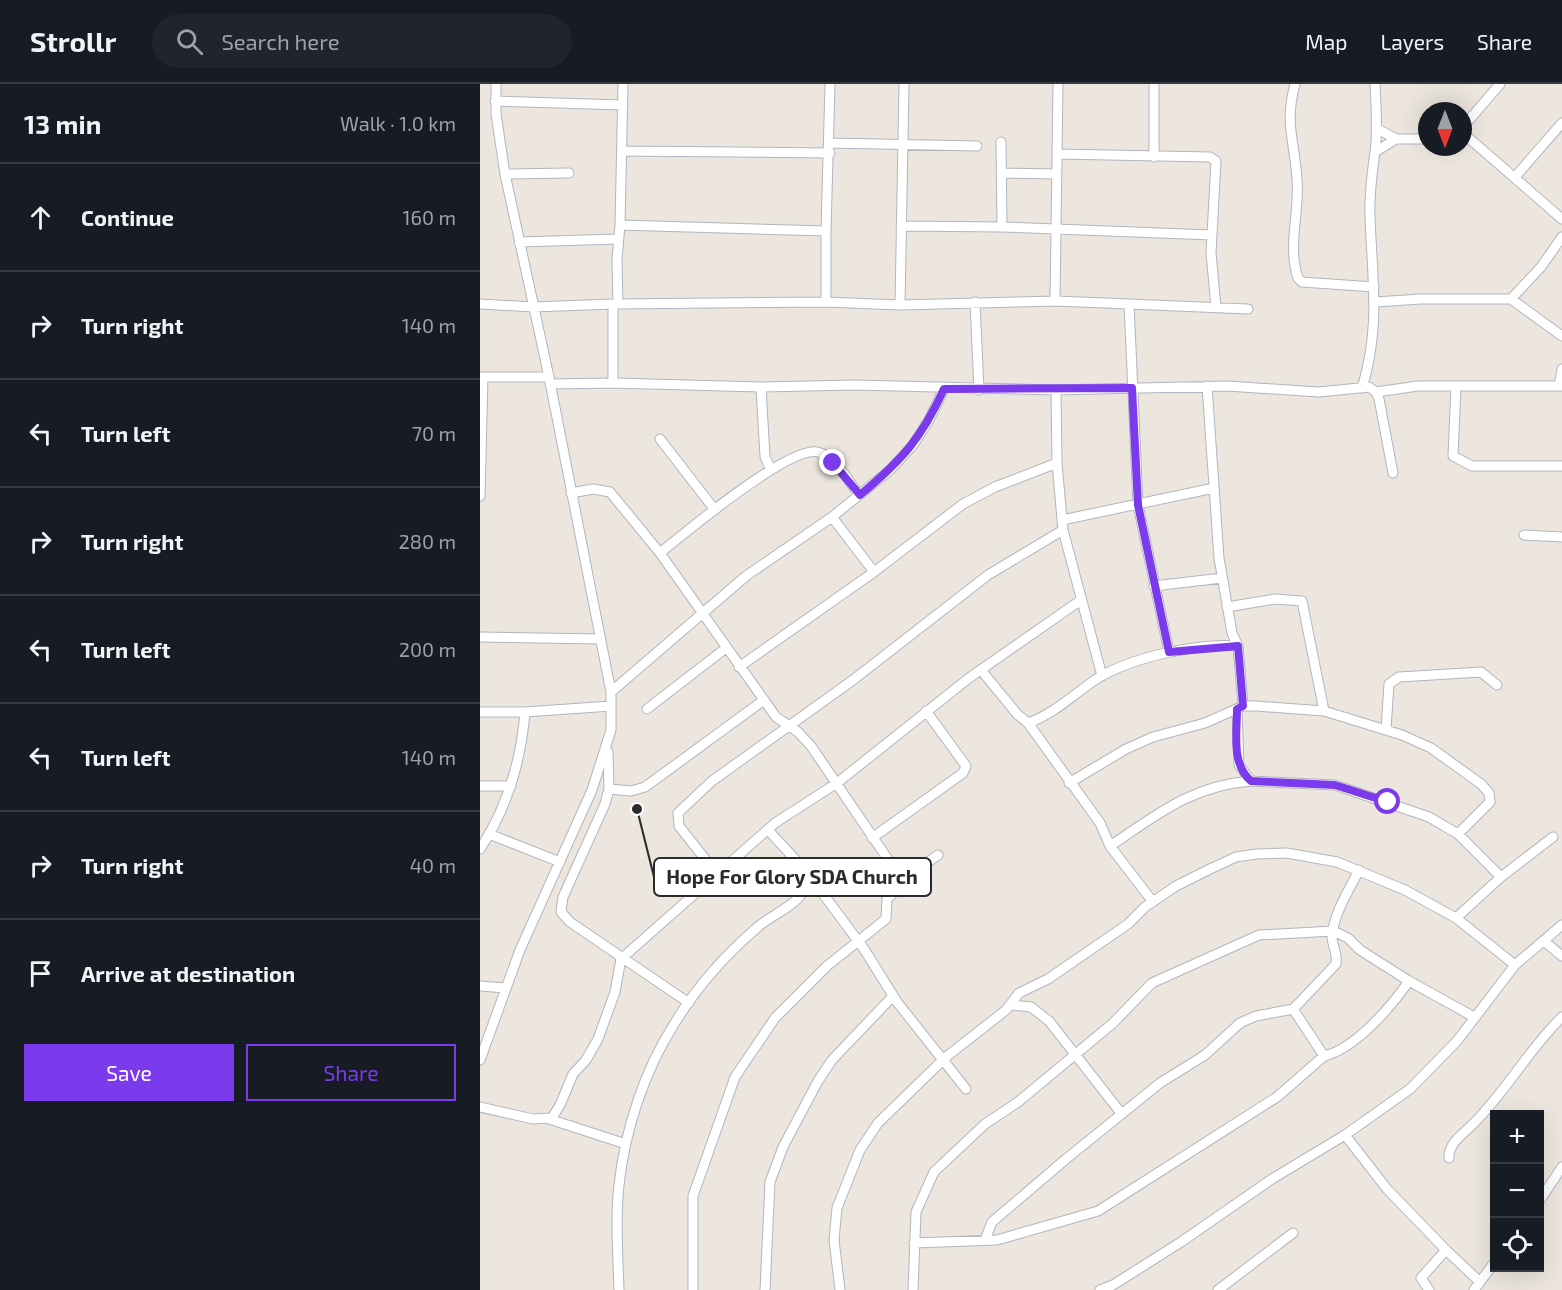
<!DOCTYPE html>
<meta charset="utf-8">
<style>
:root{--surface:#171b24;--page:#20242c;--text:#f1f3f6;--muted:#9ea1a6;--line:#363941;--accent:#7c3aed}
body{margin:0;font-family:"Exo 2",sans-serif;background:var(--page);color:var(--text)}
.controls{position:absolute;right:18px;bottom:18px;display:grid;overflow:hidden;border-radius:0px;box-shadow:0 6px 24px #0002}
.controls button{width:54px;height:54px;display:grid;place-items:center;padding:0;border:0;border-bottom:2px solid var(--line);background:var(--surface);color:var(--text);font:30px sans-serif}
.compass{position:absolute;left:938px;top:18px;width:54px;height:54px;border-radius:50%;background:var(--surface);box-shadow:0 6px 24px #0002;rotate:180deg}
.stop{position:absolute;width:18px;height:18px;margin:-14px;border:4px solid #7c3aed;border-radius:50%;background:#fff}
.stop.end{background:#7c3aed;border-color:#fff;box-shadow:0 2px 6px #0008}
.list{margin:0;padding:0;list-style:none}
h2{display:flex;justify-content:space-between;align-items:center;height:78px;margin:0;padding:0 24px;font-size:26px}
h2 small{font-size:20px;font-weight:400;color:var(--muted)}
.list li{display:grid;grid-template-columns:39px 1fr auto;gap:18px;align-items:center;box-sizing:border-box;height:108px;padding:0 24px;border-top:2px solid var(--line)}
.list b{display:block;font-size:22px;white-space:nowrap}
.list em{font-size:20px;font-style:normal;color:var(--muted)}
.actions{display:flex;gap:12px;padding:18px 24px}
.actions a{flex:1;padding:14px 0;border:2px solid var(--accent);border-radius:0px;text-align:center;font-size:21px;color:var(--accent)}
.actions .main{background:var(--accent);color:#fff}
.icon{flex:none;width:33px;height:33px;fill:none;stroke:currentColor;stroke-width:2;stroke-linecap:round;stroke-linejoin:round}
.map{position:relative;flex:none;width:1082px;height:1206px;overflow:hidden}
header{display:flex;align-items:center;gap:36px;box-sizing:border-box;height:84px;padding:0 30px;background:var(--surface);border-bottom:2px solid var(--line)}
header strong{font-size:28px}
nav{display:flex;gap:33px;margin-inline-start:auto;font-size:21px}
.search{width:420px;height:54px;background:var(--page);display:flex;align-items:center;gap:15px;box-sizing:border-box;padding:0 21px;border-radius:33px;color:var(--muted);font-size:22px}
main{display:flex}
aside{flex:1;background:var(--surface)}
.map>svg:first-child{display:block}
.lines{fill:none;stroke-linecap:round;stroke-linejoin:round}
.minor-casing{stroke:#b2b5be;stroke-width:11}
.minor{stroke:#fff;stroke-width:9}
.route{stroke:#7c3aed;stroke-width:8}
.leader{fill:none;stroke:#2b2b2b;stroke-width:2}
.callout-dot{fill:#2b2b2b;stroke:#fff;stroke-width:2}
.callout{fill:#fff;stroke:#2b2b2b;stroke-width:2}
.callout-label{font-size:20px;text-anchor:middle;font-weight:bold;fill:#2b2b2b}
</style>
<header>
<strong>Strollr</strong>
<div class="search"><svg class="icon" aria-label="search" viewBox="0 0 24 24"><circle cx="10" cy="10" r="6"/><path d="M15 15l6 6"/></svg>Search here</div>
<nav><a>Map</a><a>Layers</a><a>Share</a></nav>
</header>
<main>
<aside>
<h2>13 min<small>Walk · 1.0 km</small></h2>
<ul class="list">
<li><svg class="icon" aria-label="ahead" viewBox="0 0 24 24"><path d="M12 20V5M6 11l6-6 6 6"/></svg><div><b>Continue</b></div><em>160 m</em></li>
<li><svg class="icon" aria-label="right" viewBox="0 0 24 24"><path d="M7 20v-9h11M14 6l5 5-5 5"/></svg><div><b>Turn right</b></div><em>140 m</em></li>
<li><svg class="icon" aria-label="left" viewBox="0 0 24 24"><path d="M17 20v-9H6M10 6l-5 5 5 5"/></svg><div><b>Turn left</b></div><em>70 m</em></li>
<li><svg class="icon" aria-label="right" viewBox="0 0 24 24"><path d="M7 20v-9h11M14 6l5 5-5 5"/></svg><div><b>Turn right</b></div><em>280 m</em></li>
<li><svg class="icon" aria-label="left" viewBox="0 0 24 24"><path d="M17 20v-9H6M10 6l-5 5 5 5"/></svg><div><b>Turn left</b></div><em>200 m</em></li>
<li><svg class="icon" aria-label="left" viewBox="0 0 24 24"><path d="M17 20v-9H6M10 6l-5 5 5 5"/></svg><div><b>Turn left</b></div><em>140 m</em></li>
<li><svg class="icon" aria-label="right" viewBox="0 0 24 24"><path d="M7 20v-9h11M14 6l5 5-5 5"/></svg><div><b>Turn right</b></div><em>40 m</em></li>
<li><svg class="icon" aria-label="arrive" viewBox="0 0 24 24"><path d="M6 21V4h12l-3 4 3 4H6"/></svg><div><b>Arrive at destination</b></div></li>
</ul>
<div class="actions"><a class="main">Save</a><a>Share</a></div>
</aside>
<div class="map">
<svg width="1082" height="1206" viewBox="0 0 1082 1206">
<rect width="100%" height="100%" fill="#ece6de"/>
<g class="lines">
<defs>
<path id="minor" d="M578,0l-3,217 74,3
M674,0v73
M815,0c-11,41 0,57 2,96 3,32 -10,66 1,98l4,4 72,5
M15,17l128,4
M983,43l37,-43
M896,44l20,11h31
M983,49l99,86
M521,58l1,85
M350,59l147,3
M143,67l207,2
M895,68l21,-13
M577,70l153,3 6,4 -5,92 5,54
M521,89l56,1
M25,90l64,-1
M1035,93l47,-54
M140,141l3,-141
M421,142l101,1 210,8
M346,147l4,-147
M39,158l99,-3
M1031,215l30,-32 21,-30
M346,218l74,3 4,-221
M495,218l4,88
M895,218l46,-3h90l51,37
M0,220l53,3 80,-3v79
M133,220h5l208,-2v-71l-206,-6 -3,34 1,45
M420,221l155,-4
M0,293h69
M70,300l63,-1 148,4 93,-2 202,5 171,-4 92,6 50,-5 7,5 3,7 14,74
M727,302l12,172 13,75 6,13
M976,302l-3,70 19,10h90
M1079,302l3,-17
M281,303l4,70 6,13
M882,304c19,-61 10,-110 8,-172 -1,-22 2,-42 5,-64 3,-22 1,-45 0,-68
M576,306l1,73 6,67 39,146
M896,308l42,-6h144
M180,355l55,71
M91,409l22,-4 17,3 50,61 116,164 22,15 13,14 93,137 8,-10 26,-18
M0,412l3,-119
M352,433l42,55 89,-68 32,-17 62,-24
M582,436l152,-32
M1044,451l38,2
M180,469c25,-20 129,-108 158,-101 17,4 31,30 41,43
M674,502l68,-8
M747,523l48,-8 27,2 22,110
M0,553l120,2
M689,568l-31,-147 -9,-201 119,5
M259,583l135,-95
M501,586l36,44 11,9c26,-9 47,-30 70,-45 35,-21 99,-35 140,-32l5,60
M131,608l135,-116 86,-59 58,-47 23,-25 16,-25 15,-31
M167,625l79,-61
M757,625l2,56 12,16 84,4 94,32 29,17 43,43
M0,628h45l86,-6
M548,639l72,100 10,23 43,56
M906,646l3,-46 10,-7 82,-5 16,13
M128,668l1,37 -4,15 -42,93 -2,15 9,10 119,81
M589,699l57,-34 27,-12 52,-14 38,-17h13l68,5 78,24 29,13 50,36 8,9 1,9 -32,32
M0,702h31
M129,705l22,2 14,-4 119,-87
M288,746l38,41 58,78 33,53 69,87
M9,750l71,28
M392,754l91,-65 3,-7 -40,-55
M630,762c48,-32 81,-60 141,-65
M0,765c27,-41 41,-88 45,-137
M237,790l-38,-48 -1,-13 34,-32 141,-101 135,-105 75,-45
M976,834l45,-41 52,-40
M1064,857l18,15
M0,902l26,2
M532,921l19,2 18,14 72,92
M844,972c31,-7 67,-49 85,-75l65,36
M0,976l40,-110 72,-160 19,-60v-38l-62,-315 -44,-203 -9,-60v-30
M0,1023l53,12 19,-1 8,-13 13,-31 13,-14 12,-21 17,-47 6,-33 154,-136 62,-40 132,-105 112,-78
M69,1035l77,25
M865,1051l42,54 59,61 -25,28 8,12
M969,1074c-1,-14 13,-23 23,-33 34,-33 56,-75 90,-108
M1060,1116l22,-33
M505,1156l7,-18 74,-63 94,-76 45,-28 35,-32 16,-7 37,-7 6,-6 37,-39c2,-11 -4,-18 -4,-28 2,-23 17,-46 27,-66
M434,1159l83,-3 101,-29 179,-114 47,-41 -31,-47
M966,1166l34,32
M139,1206c-1,-34 -4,-71 0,-105 6,-55 25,-113 54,-159 22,-37 53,-72 86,-100 13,-11 34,-19 43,-33 4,-7 3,-15 4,-22
M213,1206v-94l42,-119 40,-59 52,-52 59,-47 1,-20 17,-16
M285,1206l5,-108 13,-35 35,-66 14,-21 61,-64
M360,1206l-6,-50 3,-32 23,-58 18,-27 68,-66 60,-47 13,-17 29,-14 80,-55 17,-17 31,-21 34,-17 26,-12 21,-3 30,-1 50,9 68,28 51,28 59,47
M433,1206l3,-78 18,-40 51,-48 33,-22 94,-78 40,-41 107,-48 74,-4 15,7 12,12 49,31
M620,1206l13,-5 68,-43 91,-63 73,-44 65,-46 47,-48 58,-76 47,-40
M738,1206l75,-57
M994,1206l20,-27"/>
</defs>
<use href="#minor" class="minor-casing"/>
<use href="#minor" class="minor"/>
</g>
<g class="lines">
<path class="route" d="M353,379l27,32c42,-35 61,-56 84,-106l188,-1 6,117 31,147 69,-6 5,60 -6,3c0,24 -6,55 14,72l84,4 53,17"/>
</g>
<path class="leader" d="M157 725L174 793"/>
<circle class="callout-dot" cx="157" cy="725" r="6"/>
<rect class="callout" x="174" y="774" width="277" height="38" rx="6"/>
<g class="callout-label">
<text x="312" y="800">Hope For Glory SDA Church</text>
</g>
</svg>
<div class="controls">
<button>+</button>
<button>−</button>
<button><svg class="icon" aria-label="locate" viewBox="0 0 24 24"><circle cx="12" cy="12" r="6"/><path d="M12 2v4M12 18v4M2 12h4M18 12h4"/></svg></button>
</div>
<svg class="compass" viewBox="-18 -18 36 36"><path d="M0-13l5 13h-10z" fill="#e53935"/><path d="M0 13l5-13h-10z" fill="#9ea1a6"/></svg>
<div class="stop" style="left:908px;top:718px"></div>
<div class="stop end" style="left:353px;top:379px"></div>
</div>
</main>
